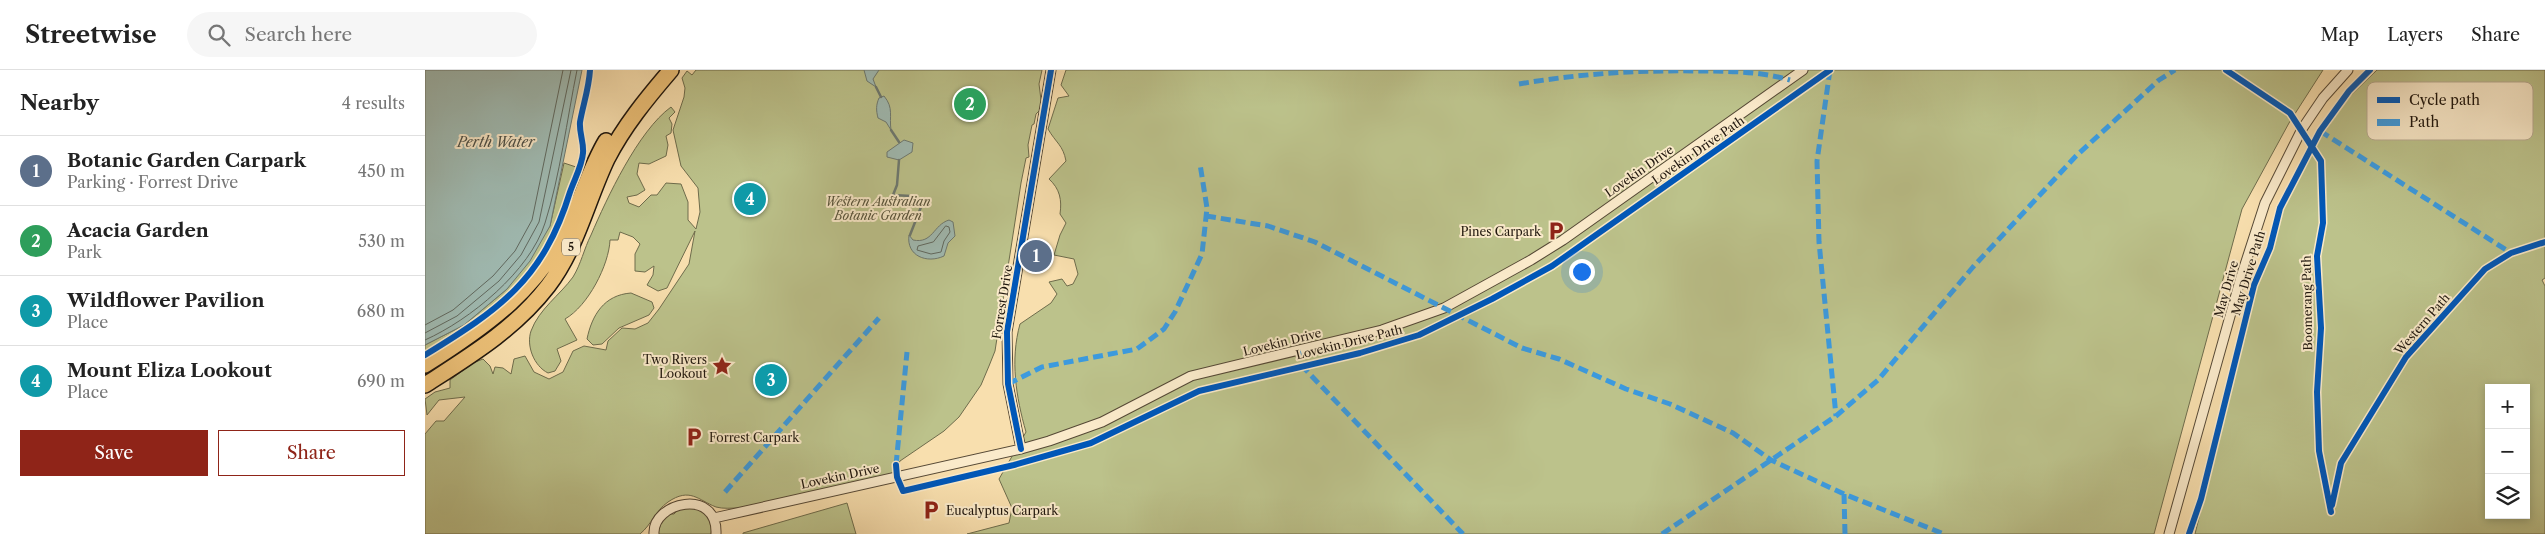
<!DOCTYPE html>
<meta charset="utf-8">
<style>
:root{--surface:#fff;--page:#f6f6f6;--text:#222;--muted:#767676;--line:#e0e0e0;--accent:#8f2418}
body{margin:0;font-family:"Libre Caslon Text",serif;background:var(--page);color:var(--text)}
.controls{position:absolute;right:15px;bottom:15px;display:grid;overflow:hidden;border-radius:0px;box-shadow:0 2px 8px #0003}
.controls button{width:45px;height:45px;display:grid;place-items:center;padding:0;border:0;border-bottom:1px solid var(--line);background:var(--surface);color:var(--text);font:25px sans-serif}
.you{position:absolute;left:1156px;top:201px;width:18px;height:18px;margin:-12px;border:4px solid #fff;border-radius:50%;background:#1a73e8;box-shadow:0 0 0 8px #1a73e833}
.badge{display:grid;place-items:center;width:32px;height:32px;border-radius:50%;background:var(--accent);color:#fff;font-size:16px;font-weight:700}
.pin{position:absolute;translate:-50% -50%;border:2px solid #fff;box-shadow:0 1px 5px #0006}
.list{margin:0;padding:0;list-style:none}
h2{display:flex;justify-content:space-between;align-items:center;height:65px;margin:0;padding:0 20px;font-size:21px}
h2 small{font-size:16px;font-weight:400;color:var(--muted)}
.list li{display:grid;grid-template-columns:32px 1fr auto;gap:15px;align-items:center;box-sizing:border-box;height:70px;padding:0 20px;border-top:1px solid var(--line)}
.list b{display:block;font-size:19px;white-space:nowrap}
.list p{margin:0;font-size:16px;white-space:nowrap;color:var(--muted)}
.list em{font-size:16px;font-style:normal;color:var(--muted)}
.actions{display:flex;gap:10px;padding:15px 20px}
.actions a{flex:1;padding:11px 0;border:1px solid var(--accent);border-radius:0px;text-align:center;font-size:18px;color:var(--accent)}
.actions .main{background:var(--accent);color:#fff}
.icon{flex:none;width:28px;height:28px;fill:none;stroke:currentColor;stroke-width:2;stroke-linecap:round;stroke-linejoin:round}
.map{position:relative;flex:none;width:2120px;height:464px;overflow:hidden}
header{display:flex;align-items:center;gap:30px;box-sizing:border-box;height:70px;padding:0 25px;background:var(--surface);border-bottom:1px solid var(--line)}
header strong{font-size:24px}
nav{display:flex;gap:28px;margin-inline-start:auto;font-size:18px}
.search{width:350px;height:45px;background:var(--page);display:flex;align-items:center;gap:12px;box-sizing:border-box;padding:0 18px;border-radius:28px;color:var(--muted);font-size:19px}
main{display:flex}
aside{flex:1;background:var(--surface)}
.map>svg:first-child{display:block}
.green{fill:#bcc28b;stroke:#6e6c4c;fill-rule:evenodd}
.water{fill:#a0bbb3;stroke:#6d7971}
.lines{fill:none;stroke-linecap:round;stroke-linejoin:round}
.shore{stroke:#606960;stroke-width:1}
.stream{stroke:#6d7971;stroke-width:2.5}
.minor-casing{stroke:#564936;stroke-width:11}
.trunk-casing{stroke:#20170e;stroke-width:18}
.minor{stroke:#faeaca;stroke-width:9}
.trunk{stroke:#ecc077;stroke-width:15}
.quiet{stroke:#3c9ade;stroke-width:5;stroke-dasharray:10 5;stroke-linecap:butt}
.cycleway-casing{stroke:#faeaca;stroke-width:9}
.cycleway{stroke:#0057b8;stroke-width:6}
.labels{text-anchor:middle;dominant-baseline:central;stroke-width:4;stroke-linejoin:round;paint-order:stroke}
.shield{fill:#faeaca;stroke:#615646;stroke-width:1}
.shield-label{font-size:11px;font-weight:bold;fill:#20170e}
.street-label{font-size:12px;fill:#20170e;stroke:#faeaca}
.park-label{font-size:12px;font-style:italic;fill:#57533a;stroke:#faeaca}
.poi-label{font-size:12px;fill:#20170e;stroke:#faeaca;text-anchor:end}
.water-label{font-size:14px;font-style:italic;fill:#4d5048;stroke:#faeaca}
.key{fill:#faeaca;stroke:#b9ab92;stroke-width:1}
.key-label{font-size:14px;fill:#20170e}
</style>
<header>
<strong>Streetwise</strong>
<div class="search"><svg class="icon" aria-label="search" viewBox="0 0 24 24"><circle cx="10" cy="10" r="6"/><path d="M15 15l6 6"/></svg>Search here</div>
<nav><a>Map</a><a>Layers</a><a>Share</a></nav>
</header>
<main>
<aside>
<h2>Nearby<small>4 results</small></h2>
<ul class="list">
<li><span class="badge" style="background:#5c6f8a">1</span><div><b>Botanic Garden Carpark</b><p>Parking · Forrest Drive</p></div><em>450 m</em></li>
<li><span class="badge" style="background:#2e9e5b">2</span><div><b>Acacia Garden</b><p>Park</p></div><em>530 m</em></li>
<li><span class="badge" style="background:#0f9aa8">3</span><div><b>Wildflower Pavilion</b><p>Place</p></div><em>680 m</em></li>
<li><span class="badge" style="background:#0f9aa8">4</span><div><b>Mount Eliza Lookout</b><p>Place</p></div><em>690 m</em></li>
</ul>
<div class="actions"><a class="main">Save</a><a>Share</a></div>
</aside>
<div class="map">
<svg width="2120" height="464" viewBox="0 0 2120 464">
<rect width="100%" height="100%" fill="#f8dfae"/>
<filter id="stains"><feTurbulence type="fractalNoise" baseFrequency=".004" numOctaves="4"/><feColorMatrix values="0 0 0 0 .2 0 0 0 0 .09 0 0 0 0 .02 0 0 0 .5 -.17"/></filter>
<radialGradient id="worn" r=".72"><stop offset=".6" stop-color="#630" stop-opacity="0"/><stop offset="1" stop-color="#630" stop-opacity=".3"/></radialGradient>
<path class="green" d="M271,0h346l-3,14 3,24 -6,6 -2,10 -2,1 -4,20 1,12 -3,1 -5,25 -26,168 -6,15 -8,19 -22,32 -15,14 -44,30 -8,13 -153,34c-8,0 -16,1 -23,-1 -18,-7 -26,-20 -48,-5 -13,9 -16,22 -28,32h-215v-100l11,-13h8l21,-24 -26,3 -12,15 -2,-16 10,-7 15,-4v-8l23,-17 10,-4 7,7 3,8 2,-7 8,1 8,6 3,-15 11,-3 9,16 15,7 14,-7 10,-21 11,-5 22,4 2,-9 14,-13 13,1 13,-6 11,-14 30,-45 6,-33 -28,57 -9,3 -11,-6 6,-10 1,-9 -9,6 -10,-1v-17l5,-10 -7,-7 -13,-5 -2,8h-8c-1,25 -22,66 -45,79l12,21 -20,9 4,12 -6,10 -7,2c-14,-7 -22,-27 -17,-42 8,-22 29,-36 42,-54 8,-13 11,-28 18,-42 16,-37 47,-104 80,-128l4,5 -6,6 3,6 -1,9 -5,3 2,9 -2,11 -17,8 -10,-1 -2,11 8,16 -8,5 -10,2 2,6 10,4 12,-12h6l9,-12 15,1 7,18v18l8,9 4,-17 -2,-24 -17,-22 -8,-36 11,-33 1,-9 -3,-10 5,-7 5,4z
M641,0h1257l-34,53 -47,86 -88,325h-1187l42,-11 3,-15 -13,-29 27,-47c-10,-35 -16,-72 -6,-108l31,-21 6,-9 -8,-12 13,-3 5,7 6,-2 5,-10 -4,-15 -20,-4 6,-20 6,-12 -6,-9c2,-14 0,-25 -11,-35l17,-18c-3,-16 -10,-18 -18,-32l10,-31 11,-2 -8,-11z
M1952,0h168v208l-3,2 3,6v248h-350l59,-241 18,-41 9,-42 31,-60 36,-52zM2064,318h37v127h-37z
M139,93l12,4 -15,51 -23,41 -28,33 -25,24 -60,38v-9l39,-20 43,-36 43,-63z
M206,223l21,9 2,6 -5,7 -30,13 -17,16 -9,1 -6,-6c5,-24 17,-44 44,-46z
M422,433l9,31h-113v-1z
M268,437l15,8 4,11 -1,8h-53l3,-12 8,-8h5l4,-4z"/>
<path class="water" d="M0,0h157l-32,156 -20,35 -23,28 -43,36 -39,20z
M439,0h15l-6,9 3,8 -9,-6z
M459,26c10,12 5,20 7,34l-5,-8 -8,-4c-2,-8 -2,-13 1,-20z
M479,70l9,3 -1,9 -13,8 -12,-3v-5z
M524,150l4,2 2,14 -7,7 -4,13c-17,8 -38,0 -35,-21l4,5c20,4 20,-15 36,-20z"/>
<g class="lines">
<path class="shore" d="M521,156l3,1 1,5 -6,9 -3,11 -10,2 -14,-4 1,-4 15,-4z
M0,255l28,-15 40,-34 22,-25 17,-31 31,-150
M0,263l32,-17 42,-35 22,-26 18,-33 32,-152
M0,270c45,-20 105,-69 120,-117 15,-47 22,-104 32,-153"/>
<path class="stream" d="M451,17l5,10
M466,60l8,12
M474,90l-2,25 -4,10 18,1 10,11 -11,28"/>
<defs>
<path id="minor" d="M596,379l-13,-65 -1,-52 44,-262
M289,448l307,-69 28,-8 53,-19 89,-46 191,-46 62,-22 87,-48 32,-20 240,-170
M229,464c-2,-32 64,-47 62,0
M1744,464l72,-257 24,-74 37,-74 21,-31 25,-28"/>
<path id="trunk" d="M0,295c62,-39 116,-77 147,-147 12,-26 19,-52 34,-77
M0,315c45,-29 90,-56 123,-99 29,-38 39,-85 59,-127 17,-33 40,-61 64,-89"/>
</defs>
<use href="#minor" class="minor-casing"/>
<use href="#trunk" class="trunk-casing"/>
<use href="#minor" class="minor"/>
<use href="#trunk" class="trunk"/>
<path class="quiet" d="M1405,0l-13,91 2,81 17,174
M1094,14c58,-10 117,-14 176,-13 32,0 64,0 95,9
M1895,61l191,122
M781,146l62,10 47,16 207,106 37,11 67,30 44,15 63,29 38,27 73,34 100,40
M873,280l4,16 161,168
M583,314l34,-17 95,-18 27,-20 11,-17 27,-58 5,-46 -7,-44
M471,395l11,-113
M300,422l154,-174
M1419,424l1,40
M1237,464l174,-118 42,-36 95,-113 103,-111 83,-76 16,-10"/>
<defs>
<path id="cycleway" d="M1801,0l64,43 31,48 2,62 -6,33 4,72 -4,64 2,59 12,61
M0,285c75,-46 118,-75 145,-163 4,-12 12,-26 13,-39 1,-11 -4,-20 -3,-31 3,-17 9,-34 10,-52
M596,379l-13,-65 -1,-52 44,-262
M471,395l1,12 6,14 111,-26 77,-22 108,-52 161,-38 59,-18 73,-36 60,-33 278,-196
M1907,435l9,-42 65,-106 79,-88 26,-16 34,-11
M1764,464l12,-35 53,-214 16,-37 10,-40 40,-77 29,-40 21,-21"/>
</defs>
<use href="#cycleway" class="cycleway-casing"/>
<use href="#cycleway" class="cycleway"/>
</g>
<defs>
<symbol id="parking-bare" viewBox="-9 -9 18 18"><path d="M-3.5-5.5H1a3.5 3.5 0 0 1 0 7H-1V5.5H-3.5ZM-1-3.4V-.6H.8a1.4 1.4 0 0 0 0-2.8Z" fill="#8f2418" stroke="#faeaca" stroke-width="2.5" paint-order="stroke"/></symbol>
<symbol id="sight-bare" viewBox="-9 -9 18 18"><path d="M0-6L1.8-2.2L6-1.7L2.9 1.2L3.7 5.4L0 3.3L-3.7 5.4L-2.9 1.2L-6-1.7L-1.8-2.2Z" fill="#8f2418" stroke="#faeaca" stroke-width="2.5" paint-order="stroke"/></symbol>
</defs>
<g fill-rule="evenodd">
<use href="#parking-bare" x="1117" y="147" width="28" height="28"/>
<use href="#sight-bare" x="283" y="282" width="28" height="28"/>
<use href="#parking-bare" x="255" y="353" width="28" height="28"/>
<use href="#parking-bare" x="492" y="426" width="28" height="28"/>
</g>
<g class="labels">
<rect class="shield" x="137" y="168.5" width="18" height="17" rx="4"/>
<g class="shield-label">
<text x="146" y="177">5</text>
</g>
<g class="street-label">
<text transform="translate(1273 80) rotate(-35)">Lovekin Drive Path</text>
<text transform="translate(1214 101) rotate(-35)">Lovekin Drive</text>
<text transform="translate(1823 203) rotate(-73)">May Drive Path</text>
<text transform="translate(1801 219) rotate(-74)">May Drive</text>
<text transform="translate(577 232) rotate(-81)">Forrest Drive</text>
<text transform="translate(1882 233) rotate(-91)">Boomerang Path</text>
<text transform="translate(1997 254) rotate(-49)">Western Path</text>
<text transform="translate(857 272) rotate(-14)">Lovekin Drive</text>
<text transform="translate(924 272) rotate(-14)">Lovekin Drive Path</text>
<text transform="translate(415 406) rotate(-12)">Lovekin Drive</text>
</g>
<g class="park-label">
<text x="453" y="131">Western Australian<tspan x="453" dy="14">Botanic Garden</tspan></text>
</g>
<g class="poi-label">
<text x="1116" y="161">Pines Carpark</text>
<text x="282" y="289">Two Rivers<tspan x="282" dy="14">Lookout</tspan></text>
<text x="284" y="367" text-anchor="start">Forrest Carpark</text>
<text x="521" y="440" text-anchor="start">Eucalyptus Carpark</text>
</g>
<g class="water-label">
<text x="71" y="72">Perth Water</text>
</g>
</g>
<rect x="1942" y="12" width="166" height="58" rx="8" class="key"/>
<rect x="1952" y="27" width="23" height="6" fill="#0057b8"/>
<rect x="1952" y="49" width="23" height="7" fill="#3c9ade"/>
<g class="key-label">
<text x="1984" y="35">Cycle path</text>
<text x="1984" y="57">Path</text>
</g>
<rect width="100%" height="100%" filter="url(#stains)"/>
<rect width="100%" height="100%" fill="url(#worn)"/>
</svg>
<div class="controls">
<button>+</button>
<button>−</button>
<button><svg class="icon" aria-label="layers" viewBox="0 0 24 24"><path d="M12 4l9 5-9 5-9-5zM3 14l9 5 9-5"/></svg></button>
</div>
<div class="you"></div>
<div class="pin badge" style="left:611px;top:186px;background:#5c6f8a">1</div>
<div class="pin badge" style="left:545px;top:34px;background:#2e9e5b">2</div>
<div class="pin badge" style="left:346px;top:310px;background:#0f9aa8">3</div>
<div class="pin badge" style="left:325px;top:129px;background:#0f9aa8">4</div>
</div>
</main>
